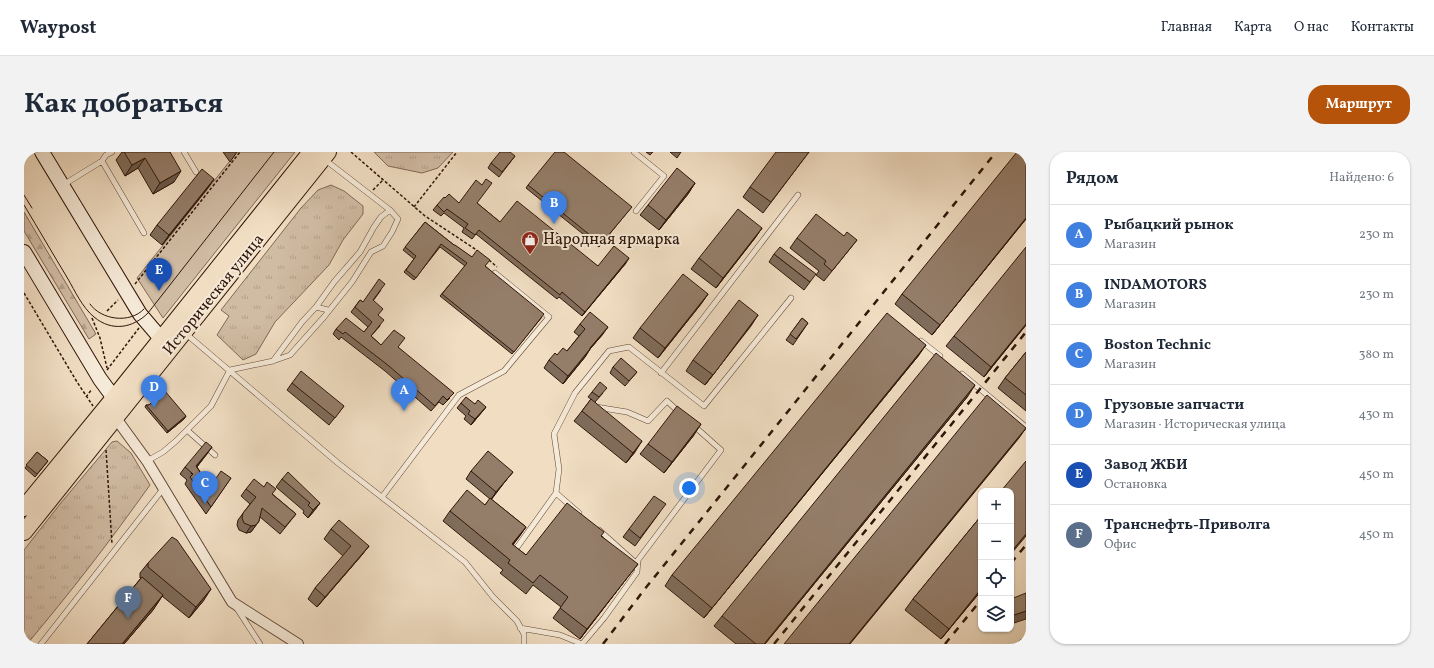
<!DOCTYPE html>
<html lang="ru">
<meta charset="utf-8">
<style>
:root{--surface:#fff;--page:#f2f2f3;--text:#1f2937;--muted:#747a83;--line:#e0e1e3;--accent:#b45309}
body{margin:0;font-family:Vollkorn,serif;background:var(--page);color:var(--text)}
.controls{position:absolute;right:12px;bottom:12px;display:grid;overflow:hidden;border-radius:8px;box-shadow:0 1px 3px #0004}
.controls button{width:36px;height:36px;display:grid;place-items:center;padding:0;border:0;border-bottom:1px solid var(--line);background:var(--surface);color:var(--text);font:20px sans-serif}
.you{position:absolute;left:665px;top:336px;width:14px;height:14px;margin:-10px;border:3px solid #fff;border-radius:50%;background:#1a73e8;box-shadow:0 0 0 6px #1a73e833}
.badge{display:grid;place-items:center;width:26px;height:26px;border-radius:50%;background:var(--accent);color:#fff;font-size:13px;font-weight:700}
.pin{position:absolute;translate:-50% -33px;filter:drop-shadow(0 1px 2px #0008)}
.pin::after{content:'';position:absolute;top:21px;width:14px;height:12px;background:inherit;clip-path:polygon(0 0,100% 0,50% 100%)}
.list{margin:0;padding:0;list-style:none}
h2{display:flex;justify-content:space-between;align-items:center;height:52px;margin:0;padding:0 16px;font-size:17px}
h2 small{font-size:13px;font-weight:400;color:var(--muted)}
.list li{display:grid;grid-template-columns:26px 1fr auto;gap:12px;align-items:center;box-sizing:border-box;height:60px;padding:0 16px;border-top:1px solid var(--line)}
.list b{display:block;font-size:15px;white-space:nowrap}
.list p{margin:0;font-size:13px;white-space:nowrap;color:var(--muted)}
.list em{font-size:13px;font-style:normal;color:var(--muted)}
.icon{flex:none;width:22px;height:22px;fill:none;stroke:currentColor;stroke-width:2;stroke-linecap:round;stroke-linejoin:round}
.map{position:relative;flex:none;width:1002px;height:492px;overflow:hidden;border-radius:16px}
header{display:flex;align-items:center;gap:24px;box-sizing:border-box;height:56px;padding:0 20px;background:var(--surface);border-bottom:1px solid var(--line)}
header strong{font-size:19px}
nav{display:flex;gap:22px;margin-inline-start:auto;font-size:14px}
.intro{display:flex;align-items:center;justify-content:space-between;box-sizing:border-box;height:96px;padding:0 24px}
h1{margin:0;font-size:28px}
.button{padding:10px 18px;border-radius:16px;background:var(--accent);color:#fff;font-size:14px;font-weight:700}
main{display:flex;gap:24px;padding:0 24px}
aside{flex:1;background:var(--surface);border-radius:16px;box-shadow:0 1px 3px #0004}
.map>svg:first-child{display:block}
.grass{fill:url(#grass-tufts);stroke:#806856}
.forest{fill:url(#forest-firs);stroke:#806856}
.park{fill:#d0bba3;stroke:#806856}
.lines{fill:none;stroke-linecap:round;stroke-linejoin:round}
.service-casing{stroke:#614837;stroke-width:6}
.minor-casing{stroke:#614837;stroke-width:12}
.secondary-casing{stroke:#311609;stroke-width:16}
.trunk-casing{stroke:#311609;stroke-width:18}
.path{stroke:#311609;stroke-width:1.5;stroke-dasharray:3 2;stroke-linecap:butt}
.service{stroke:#f5e9d7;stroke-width:5}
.minor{stroke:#f5e9d7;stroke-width:10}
.secondary{stroke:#f5e9d7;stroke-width:14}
.trunk{stroke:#f0ddc2;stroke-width:16}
.tram{stroke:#311609;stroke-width:1}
.rail{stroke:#311609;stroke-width:2.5;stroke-dasharray:7 7;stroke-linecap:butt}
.wall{fill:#7f6c5a;stroke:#311609}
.shaded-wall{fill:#68584a;stroke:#311609}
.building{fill:#947d69;stroke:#311609}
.labels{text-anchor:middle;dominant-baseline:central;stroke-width:4;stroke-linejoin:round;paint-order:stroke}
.poi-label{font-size:16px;fill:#311609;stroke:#f5e9d7;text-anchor:start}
.street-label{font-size:16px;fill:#311609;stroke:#f5e9d7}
</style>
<header>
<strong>Waypost</strong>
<nav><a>Главная</a><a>Карта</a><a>О нас</a><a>Контакты</a></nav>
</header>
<div class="intro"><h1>Как добраться</h1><a class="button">Маршрут</a></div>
<main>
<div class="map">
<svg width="1002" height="492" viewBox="0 0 1002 492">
<defs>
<pattern id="grass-tufts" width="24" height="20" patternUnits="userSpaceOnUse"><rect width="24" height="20" fill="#d0bba3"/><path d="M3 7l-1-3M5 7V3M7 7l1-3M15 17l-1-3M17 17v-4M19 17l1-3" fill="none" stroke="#b3a08b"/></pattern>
<pattern id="forest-firs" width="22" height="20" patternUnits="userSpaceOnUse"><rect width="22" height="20" fill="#d0bba3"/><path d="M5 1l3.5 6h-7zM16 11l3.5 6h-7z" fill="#b3a08b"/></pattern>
</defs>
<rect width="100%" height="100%" fill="#f0ddc2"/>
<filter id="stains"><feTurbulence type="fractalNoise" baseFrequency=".005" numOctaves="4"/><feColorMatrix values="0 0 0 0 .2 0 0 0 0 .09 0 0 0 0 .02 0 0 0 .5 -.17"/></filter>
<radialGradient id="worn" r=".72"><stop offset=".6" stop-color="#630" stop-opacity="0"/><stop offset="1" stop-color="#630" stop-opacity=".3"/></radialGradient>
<path class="grass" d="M350,0h79l-15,16 -16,5 -34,-7z
M307,33l13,6 19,15v8l-20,26 -14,25 -54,57 -19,32 -13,6 -26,-25 12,-19 -8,-6 80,-102 17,-18z
M93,289l14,12 19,32c-39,55 -80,108 -123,159h-3v-94l36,-46 52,-62z"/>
<path class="forest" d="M0,60l72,122 -7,5 -65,-108z"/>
<path class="park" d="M213,0h58l-132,166 -26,-40z"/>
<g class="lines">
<defs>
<path id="service" d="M160,0l12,20
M610,0l30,24 -28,35
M300,7l66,51
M78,9l4,-6 6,-3
M39,33l39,-24 42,72
M292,155l12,3
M161,181l153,130 127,99 28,35 24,24 7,13v10
M897,189l19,15
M637,221l137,-178
M938,222l64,53
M572,255l31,5 21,9 19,-20 13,12
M163,278l28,25
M123,309l16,-9 13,-11 35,-35 19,-36 43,-9 17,-6 34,-38 28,-35 19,-30 12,-6 9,-14 6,-13 -8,-9 -9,7 -7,10 -14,25 -26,30 -18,25 -14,15 -29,39
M532,341l3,-24 -5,-35 21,-41 34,-42 20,-4 75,59 87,-108
M358,345l77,-102 45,-24 45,-54 -54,-44
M575,378l38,34
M489,401l43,-60 23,20
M212,455l24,37
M496,476l40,7 22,9 22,-26 33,-46 1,-12 83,-110 -28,-25
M17,492l122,-155"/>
<path id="minor" d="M91,265l32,44 85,141 66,42
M1000,492l2,-1"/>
<path id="secondary" d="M18,0l98,162 29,34
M0,100l76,127 14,19 7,7"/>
<path id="trunk" d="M0,356l90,-110 197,-246
M0,380c101,-127 203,-253 304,-380"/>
</defs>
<use href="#service" class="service-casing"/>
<use href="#minor" class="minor-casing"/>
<use href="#secondary" class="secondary-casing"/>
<use href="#trunk" class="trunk-casing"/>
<path class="path" d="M327,0l74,64 53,35
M349,38l10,-10
M390,55l43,-55
M465,108l8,7
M111,132l105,-132
M0,141l53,89 16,24
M83,159l11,-11
M68,166l8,20 7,30
M83,218l32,-42
M62,245l6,-8
M82,298l6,94"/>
<use href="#service" class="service"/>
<use href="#minor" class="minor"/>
<use href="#secondary" class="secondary"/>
<use href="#trunk" class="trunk"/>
<path class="tram" d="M0,43l8,13
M0,53c15,25 29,49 44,74 7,12 14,28 26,38 18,15 39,11 54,-4l126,-161
M66,152c11,16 40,20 54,5"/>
<path class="rail" d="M987,411l15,-18
M579,492l41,-54 125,-155 227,-283
M750,492l252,-312
M921,492l36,-44"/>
</g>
<path class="wall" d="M98,0h48l4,30 -21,12 -15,-26 -13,8 -9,-16z
M199,0h14l-7,10z
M622,0h7l-3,3z
M646,0h11l-4,6z
M785,0l-46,61 -20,-16 7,-10z
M491,4l-16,21 -11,-9 3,-5z
M190,27l-7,10 -45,56 -12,-10 7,-10z
M671,31l-7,11 -29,36 -19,-15 8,-10z
M504,33l102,24 -31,38 -73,-59z
M421,46l14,5h18l23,19 98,44 28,-3 -44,53 -23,-19 -2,2 -81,-65 -4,5 -10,-7 2,-4 -20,-15 -3,3 -8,-6 4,-5z
M1002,67l-94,116 -37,-31 7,-10z
M401,70l29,23 31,21 57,51 -30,37 -72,-58 25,-30 -25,-19 -26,33 -10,-8 10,-13 -11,-9z
M738,76l-7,10 -39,50 -25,-19 8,-11z
M773,86l60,2 -8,10 -25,31 -8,-6 3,-4 -29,-23z
M750,102l36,28 -6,8 -35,-28z
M357,138l-8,11 5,14 2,11 -9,10 10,9 17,2 52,51 -7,7 -4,-3 -8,9 -46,-40 -44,-34 -2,3 -6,-6 3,-5 28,3 4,-5 -17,-15 9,-12 3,2z
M684,142l-7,10 -43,54 -25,-20 7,-10z
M734,163l-53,70 -19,-14 7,-11z
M778,166l6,5 -15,22 -7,-5z
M556,172l23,10 -13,15 -5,8 -22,27 -19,-16 5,-8 8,-5 10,-4 12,-15 -5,-4z
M1002,173l-42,52 -38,-31 8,-10z
M1002,200v59l-28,-23 7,-10z
M895,203l-215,263 -39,-32 7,-11z
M589,215l24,5 -12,14 -15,-13z
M268,231l52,23 -15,19 -42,-35z
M125,240l37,24 -2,3 -17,14 -22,-26 1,-2h3l4,-4 -6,-6z
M568,240l11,1 -8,9 40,50 -9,11 -52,-42 8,-10 9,-12 -3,-2z
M944,244l-203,248h-29l-22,-18 8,-10z
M437,251l14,1 11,3 -15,18 -7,-6 2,-3 -9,-8z
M670,283l-30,38 -24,-19 8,-10z
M188,295l-15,20 13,20 21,-9 -25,36 -21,-30 2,-4 -7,-6 5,-7z
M13,300l11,9 -13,16 -10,-9z
M447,319l36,8 -16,20 35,28 -13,18 13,10 76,-19 28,38 -50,65 -27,-21 8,-11 -28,-22 -7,9 -26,-21 3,-3 -60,-49 7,-10 35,-6 5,-6 -24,-20z
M258,327l38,24 -6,8 -6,7 -5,-5 1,-2 -28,-24z
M240,335l32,27 -16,20 -20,-17 -1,4 -8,11 -5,1 -7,-3 -2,-5 1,-5 12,-16 -9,-8 5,-7z
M636,360l-25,34 -12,-9 6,-8z
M957,364v75l-40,48 -36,-29 8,-11z
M307,377l38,17 -8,10 -44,51 -9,-8 7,-11 28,-32 -19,-17z
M124,411l56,37 -15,18 -27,-22 -9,14 -29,34h-37l54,-66h-1v-5z"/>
<path class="shaded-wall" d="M121,6l-7,10 -13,8 7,-11z
M157,19l-7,11 -21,12 7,-11z
M190,27l-7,10 -45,56 7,-10z
M671,31l-7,11 -29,36 7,-10z
M1002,66v1l-94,116 8,-10z
M738,76l-7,10 -39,50 7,-10z
M605,106l-3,5 -44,53 3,-4z
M684,142l-7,10 -43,54 7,-10z
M734,163l-7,11 -46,59 8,-10z
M1002,172v1l-42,52 7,-10z
M584,175l-5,7 -19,22 6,-8z
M902,193l-7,10 -215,263 8,-10z
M566,197l-5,8 -22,27 5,-8z
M951,233l-7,11 -203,248h-1z
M462,255l-4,5 -11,13 4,-6z
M162,264l-2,3 -17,14 1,-2z
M677,272l-7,11 -30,38 8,-11z
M1002,276l-7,10 -169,206h-1z
M618,289l-7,11 -9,11 7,-10z
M188,295l-5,7 -16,20 5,-8z
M489,320l-6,7 -16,21 5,-8z
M296,351l-6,8 -6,7 5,-8z
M235,369l-8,11 -5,1 5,-7z
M502,375l-7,10 -14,17 7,-10z
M1002,382v2l-15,18v-2z
M345,394l-8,10 -44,51 8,-10z
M614,412l-8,10 -50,65 7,-10z
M187,437l-7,11 -15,18 7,-11z
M957,437v2l-40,48z
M139,443l-10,15 -29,34h-2z
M1002,459v8l-15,5v-8z"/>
<path class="building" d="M100,0h46l11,19 -21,12 -15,-25 -13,7z
M476,0h10l5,4 -13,16 -11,-9z
M531,0h9l68,55 -31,37 -73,-59z
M752,0h33l-38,50 -21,-15z
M993,0h9v66l-86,107 -38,-31z
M653,16l18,15 -29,37 -18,-15z
M178,17l12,10 -45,56 -12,-10z
M462,27l6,4 -15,20 23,19 17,-21 81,65 16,-20 15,12 -44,54 -23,-20 -2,3 -81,-65 -4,5 -10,-7 3,-4 -21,-15 -3,3 -7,-7 7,-8 1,1 4,-4 10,9 17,-23 6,5z
M714,57l24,19 -39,50 -24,-20z
M792,62l28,22 3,-4 10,8 -25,31 -8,-7 2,-3 -29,-23z
M401,70l29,23h1l17,12 5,-7 13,10 -5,6 59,48 -30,38 -72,-58 25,-31 -26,-19 -25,34 -10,-8 10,-14 -11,-9z
M756,95l36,27 -6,8 -36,-28z
M1002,95v77l-35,43 -37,-31z
M659,122l25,20 -43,54 -25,-20z
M355,127l6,5 -12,16 10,9 -5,6 6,5 -13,16 10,9 13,-15 11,8 -7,9 56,46 -7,7 -4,-4 -8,10 -46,-40 -44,-34 -2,2 -7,-5 10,-11 18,14 8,-10 -17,-15 5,-7 3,2z
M715,148l19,15 -45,60 -20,-15z
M566,160l18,15 -18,21v1l-22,27 -19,-16 6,-7 2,2 6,-7 4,3 18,-22 -5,-5z
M863,161l39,32 -214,263 -40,-33z
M778,166l6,5 -12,16 -6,-5z
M1002,200v43l-21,-17z
M912,201l39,32 -211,259h-8l-34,-28z
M597,206l16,14 -8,9 -16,-14z
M277,219l43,35 -9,12 -43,-35z
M576,230l7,6 -8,9 -7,-5z
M135,232l27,32 -18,15 -22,-26h3l6,-6 -6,-7z
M963,243l39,33 -177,216h-65z
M442,245l9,7 3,-4 8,7 -11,12 -7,-5 2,-3 -9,-8z
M567,247l51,42 -9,12 -51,-42z
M653,254l24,18 -29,38 -24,-18z
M182,290l6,5 -16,19 14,21 11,-16 10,7 -20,29 -21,-30 3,-3 -8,-7z
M464,299l25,21 -17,20 -25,-21z
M13,300l11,9 -11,13 -11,-9z
M1002,309v73l-15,18v-61h-10z
M264,320l32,31 -7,7 -5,-5 2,-2 -28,-24z
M230,327l10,8 3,-5 9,7 -4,5 24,20 -11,13 -23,-19 -3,13 -3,4 -5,1 -7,-3 -2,-5 1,-5 13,-16 -10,-8z
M443,338l18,15 5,-7 36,29 -14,17 14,11 41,-52 37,29 -3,4 37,28 -51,65 -27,-21 8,-11 -28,-22 -7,8 -25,-20 2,-3 -60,-49z
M630,344l12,8 -26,34 -11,-9z
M957,364v73l-32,40 -36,-30z
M315,368l30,26 -44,51 -10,-9 36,-42 -20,-17z
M148,385l5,3 34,49 -15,18 -48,-40v-4z
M118,425l21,18 -41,49h-35z
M1002,441v18l-15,5v-11h1l-1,-2v-4z"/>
<defs>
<symbol id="shop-pin" viewBox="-11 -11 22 30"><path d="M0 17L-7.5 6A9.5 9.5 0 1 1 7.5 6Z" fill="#8f2418" stroke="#f5e9d7"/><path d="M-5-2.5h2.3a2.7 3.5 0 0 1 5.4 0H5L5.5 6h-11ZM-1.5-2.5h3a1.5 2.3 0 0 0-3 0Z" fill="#fff"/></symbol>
</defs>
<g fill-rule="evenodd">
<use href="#shop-pin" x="496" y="78" width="20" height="27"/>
</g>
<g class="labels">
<g class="poi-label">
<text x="519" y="88">Народная ярмарка</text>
</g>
<g class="street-label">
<text transform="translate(190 143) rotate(-51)">Историческая улица</text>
</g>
</g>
<rect width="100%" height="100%" filter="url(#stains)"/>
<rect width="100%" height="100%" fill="url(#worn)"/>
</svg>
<div class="controls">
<button>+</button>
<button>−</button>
<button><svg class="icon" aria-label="locate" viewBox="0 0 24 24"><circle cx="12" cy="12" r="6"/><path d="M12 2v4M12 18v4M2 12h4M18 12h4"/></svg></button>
<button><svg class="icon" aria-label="layers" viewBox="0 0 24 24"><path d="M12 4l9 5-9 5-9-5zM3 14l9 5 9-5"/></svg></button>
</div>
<div class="you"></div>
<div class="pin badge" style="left:380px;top:259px;background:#3f7fe0">A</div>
<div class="pin badge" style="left:530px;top:72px;background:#3f7fe0">B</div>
<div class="pin badge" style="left:181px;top:352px;background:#3f7fe0">C</div>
<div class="pin badge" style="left:130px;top:256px;background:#3f7fe0">D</div>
<div class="pin badge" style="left:135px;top:139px;background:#1a4fb4">E</div>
<div class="pin badge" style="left:104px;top:467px;background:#5c6f8a">F</div>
</div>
<aside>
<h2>Рядом<small>Найдено: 6</small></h2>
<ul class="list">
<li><span class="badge" style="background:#3f7fe0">A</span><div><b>Рыбацкий рынок</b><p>Магазин</p></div><em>230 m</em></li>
<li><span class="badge" style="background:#3f7fe0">B</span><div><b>INDAMOTORS</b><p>Магазин</p></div><em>230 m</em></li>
<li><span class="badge" style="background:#3f7fe0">C</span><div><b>Boston Technic</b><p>Магазин</p></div><em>380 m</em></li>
<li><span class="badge" style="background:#3f7fe0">D</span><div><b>Грузовые запчасти</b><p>Магазин · Историческая улица</p></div><em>430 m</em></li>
<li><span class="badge" style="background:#1a4fb4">E</span><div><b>Завод ЖБИ</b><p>Остановка</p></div><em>450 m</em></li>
<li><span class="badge" style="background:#5c6f8a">F</span><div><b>Транснефть-Приволга</b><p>Офис</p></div><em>450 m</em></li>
</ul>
</aside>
</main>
